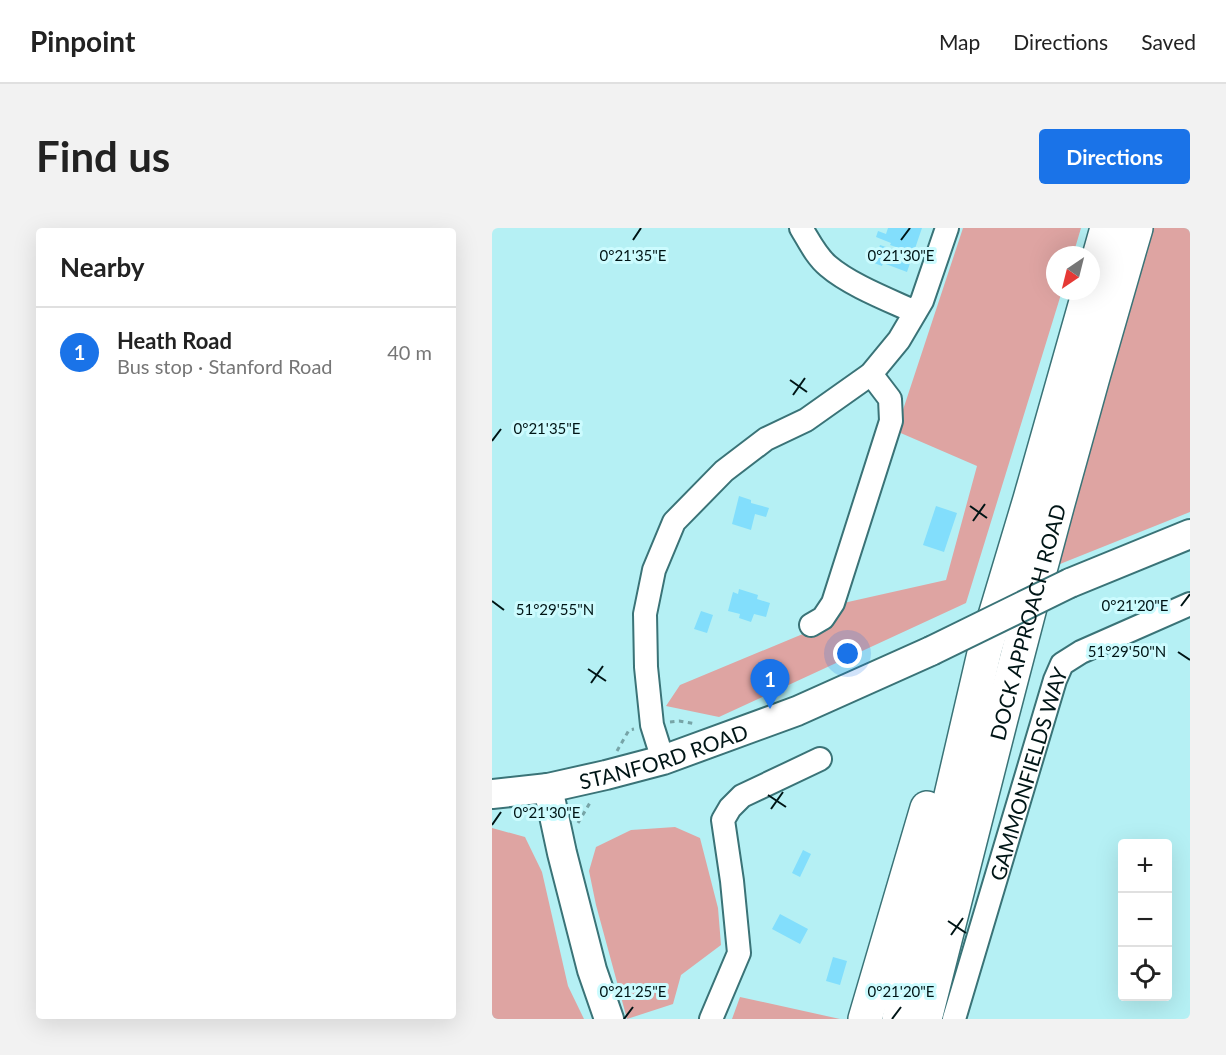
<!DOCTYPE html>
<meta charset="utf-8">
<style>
:root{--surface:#fff;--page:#f2f2f2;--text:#222;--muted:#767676;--line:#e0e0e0;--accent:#1a73e8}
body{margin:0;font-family:Lato,sans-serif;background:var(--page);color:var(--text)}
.controls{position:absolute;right:18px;bottom:18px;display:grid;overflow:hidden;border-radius:6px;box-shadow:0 6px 24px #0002}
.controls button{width:54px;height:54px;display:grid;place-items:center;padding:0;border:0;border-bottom:2px solid var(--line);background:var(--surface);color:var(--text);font:30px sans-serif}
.compass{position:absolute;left:554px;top:18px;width:54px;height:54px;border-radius:50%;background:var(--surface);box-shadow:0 6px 24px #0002;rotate:215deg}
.you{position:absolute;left:356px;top:426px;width:21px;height:21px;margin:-15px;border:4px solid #fff;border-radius:50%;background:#1a73e8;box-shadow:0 0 0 9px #1a73e833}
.badge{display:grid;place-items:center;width:39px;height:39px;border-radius:50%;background:var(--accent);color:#fff;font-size:20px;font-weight:700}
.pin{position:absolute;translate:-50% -50px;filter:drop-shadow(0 2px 3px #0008)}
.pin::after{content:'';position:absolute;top:32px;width:21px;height:18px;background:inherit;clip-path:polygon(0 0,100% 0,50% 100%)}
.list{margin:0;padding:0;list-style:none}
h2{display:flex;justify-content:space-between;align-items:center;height:78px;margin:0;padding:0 24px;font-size:26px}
h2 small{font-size:20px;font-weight:400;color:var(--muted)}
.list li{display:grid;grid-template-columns:39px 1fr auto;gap:18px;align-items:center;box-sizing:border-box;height:90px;padding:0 24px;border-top:2px solid var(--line)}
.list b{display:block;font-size:22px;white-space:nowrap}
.list p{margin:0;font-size:20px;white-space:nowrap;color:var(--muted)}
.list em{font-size:20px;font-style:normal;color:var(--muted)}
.icon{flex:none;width:33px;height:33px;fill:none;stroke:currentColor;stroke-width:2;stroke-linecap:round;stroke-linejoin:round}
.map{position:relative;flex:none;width:698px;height:791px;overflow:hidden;border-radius:6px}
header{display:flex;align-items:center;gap:36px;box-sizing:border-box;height:84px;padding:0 30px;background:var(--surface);border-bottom:2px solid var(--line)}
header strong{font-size:28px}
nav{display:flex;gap:33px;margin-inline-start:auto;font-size:21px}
.intro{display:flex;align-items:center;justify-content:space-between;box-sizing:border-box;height:144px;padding:0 36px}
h1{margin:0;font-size:42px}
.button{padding:15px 27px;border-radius:6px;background:var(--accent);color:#fff;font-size:21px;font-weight:700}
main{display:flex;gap:36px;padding:0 36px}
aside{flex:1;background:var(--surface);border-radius:6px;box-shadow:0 6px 24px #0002}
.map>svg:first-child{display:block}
.green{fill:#dea4a2}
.building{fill:#82defc}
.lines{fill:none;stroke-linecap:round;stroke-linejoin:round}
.minor-casing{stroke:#3a7377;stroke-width:26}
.major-casing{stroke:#3a7377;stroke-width:32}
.highway-casing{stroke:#3a7377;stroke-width:36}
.path{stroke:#77a4a7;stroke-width:3;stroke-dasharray:4.5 4.5;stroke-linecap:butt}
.minor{stroke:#fff;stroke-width:22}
.major{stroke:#fff;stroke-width:28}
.highway{stroke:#fff;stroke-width:33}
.major-bridge-casing{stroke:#3a7377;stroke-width:32;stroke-linecap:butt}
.major-bridge{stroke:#fff;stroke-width:28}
.ticks{fill:none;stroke:#001516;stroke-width:2}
.labels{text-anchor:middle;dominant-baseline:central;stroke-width:6;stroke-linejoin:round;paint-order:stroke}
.street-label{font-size:21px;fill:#001516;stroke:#ccfbfe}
.ticks-label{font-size:15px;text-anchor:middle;fill:#001516;stroke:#ccfbfe;stroke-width:6;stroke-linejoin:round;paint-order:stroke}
</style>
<header>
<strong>Pinpoint</strong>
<nav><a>Map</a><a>Directions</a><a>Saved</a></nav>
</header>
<div class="intro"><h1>Find us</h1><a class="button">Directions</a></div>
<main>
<aside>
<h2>Nearby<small></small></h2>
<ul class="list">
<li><span class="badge">1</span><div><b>Heath Road</b><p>Bus stop · Stanford Road</p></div><em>40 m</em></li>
</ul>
</aside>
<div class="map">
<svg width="698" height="791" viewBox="0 0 698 791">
<rect width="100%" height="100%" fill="#b5f0f4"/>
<path class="green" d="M471,0h118l-8,27h-18v36h7l-96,312 -247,114 -53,-11 14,-21 142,-59 17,-22 107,-24 31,-114 -81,-35z
M657,0h41v284l-140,56z
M183,599l25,11 18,70 3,37 -40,30 -8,29 -46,15 -31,-114 -7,-34 7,-24 35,-17z
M0,600l33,9 17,35 26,114 16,33h-92z
M248,769l100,22h-108z"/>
<path class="building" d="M396,0h34l-15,44 -24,-9 -1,3 -8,-3 6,-18 15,5 1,-3 -6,-2 1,-2 -15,-6 2,-6 8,3z
M247,268l12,4v3l18,5 -3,9 -11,-3 -4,16 -19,-6z
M444,278l21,7 -13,39 -21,-7z
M247,361l19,6 -1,4 13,4 -4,14 -12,-3 -3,8 -12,-4 1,-4 -12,-3 5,-19 5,2z
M209,383l12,4 -6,18 -13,-4z
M311,622l8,4 -11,23 -8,-4z
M288,686l28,15 -8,15 -28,-15z
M341,729l14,4 -7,24 -14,-4z"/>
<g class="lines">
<defs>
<g id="minor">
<path d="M309,0c8,13 15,28 27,38 22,19 61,34 87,46"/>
<path d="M319,397l12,-7 10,-15 58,-182 -1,-22 -19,-25"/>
<path d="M171,532l-11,-35 -6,-58 -1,-53 9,-44 20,-48 50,-51 42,-32 40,-19 65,-46 28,-34 23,-39 25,-73"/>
<path d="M219,791l28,-66 -7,-72 -9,-61 7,-12 12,-12 78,-37"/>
<path id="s1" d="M462,791l101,-339 7,-16 19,-12 109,-48"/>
</g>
<g id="major">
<path d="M578,355l120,-49"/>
<path d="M56,560l14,65 30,117 17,49"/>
<path id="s2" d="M0,566l56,-6 58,-13 57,-15 134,-49 134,-60"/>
</g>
<g id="highway">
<path d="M599,57l16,-57"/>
<path d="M373,791l62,-211"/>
<path d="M407,791l86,-370 45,-150 59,-208"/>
<path id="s3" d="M433,791c26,-100 50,-200 76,-300 42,-164 87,-328 135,-491"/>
</g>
</defs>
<use href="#minor" class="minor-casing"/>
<use href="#major" class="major-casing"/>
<use href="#highway" class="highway-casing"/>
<path class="path" d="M178,494l9,-1 17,3
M125,523l12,-21 5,-1
M86,595l13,-22"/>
<use href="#minor" class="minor"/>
<use href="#major" class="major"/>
<use href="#highway" class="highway"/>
<defs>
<path id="major-bridge" d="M439,423l139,-68"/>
</defs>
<use href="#major-bridge" class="major-bridge-casing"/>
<use href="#major-bridge" class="major-bridge"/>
</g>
<path class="ticks" d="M141,12l8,-12M409,12l9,-12M298,152l17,12M301,167l12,-17M0,213l9,-12M478,278l17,12M481,293l12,-17M0,373l12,9M689,378l9,-12M686,424l12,8M96,441l18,12M99,455l12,-17M276,567l18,12M279,581l12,-17M0,597l9,-13M456,693l18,12M459,707l12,-17M132,791l9,-12M400,791l9,-12"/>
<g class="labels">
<g class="street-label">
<text stroke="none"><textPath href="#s3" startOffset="410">DOCK APPROACH ROAD</textPath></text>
<text stroke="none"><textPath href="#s2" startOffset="176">STANFORD ROAD</textPath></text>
<text stroke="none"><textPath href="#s1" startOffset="256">GAMMONFIELDS WAY</textPath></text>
</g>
</g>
<g class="ticks-label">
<text x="141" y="33">0°21'35"E</text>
<text x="409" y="33">0°21'30"E</text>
<text x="55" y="206">0°21'35"E</text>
<text x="643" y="383">0°21'20"E</text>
<text x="63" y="387">51°29'55"N</text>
<text x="635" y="429">51°29'50"N</text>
<text x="55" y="590">0°21'30"E</text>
<text x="141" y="769">0°21'25"E</text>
<text x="409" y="769">0°21'20"E</text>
</g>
</svg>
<div class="controls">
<button>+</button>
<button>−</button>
<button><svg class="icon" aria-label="locate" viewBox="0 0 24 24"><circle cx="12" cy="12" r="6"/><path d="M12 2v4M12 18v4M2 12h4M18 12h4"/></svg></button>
</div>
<svg class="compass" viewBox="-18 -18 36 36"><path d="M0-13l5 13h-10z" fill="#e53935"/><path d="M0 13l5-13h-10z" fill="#767676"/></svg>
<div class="you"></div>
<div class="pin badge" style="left:278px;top:481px">1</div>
</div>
</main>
